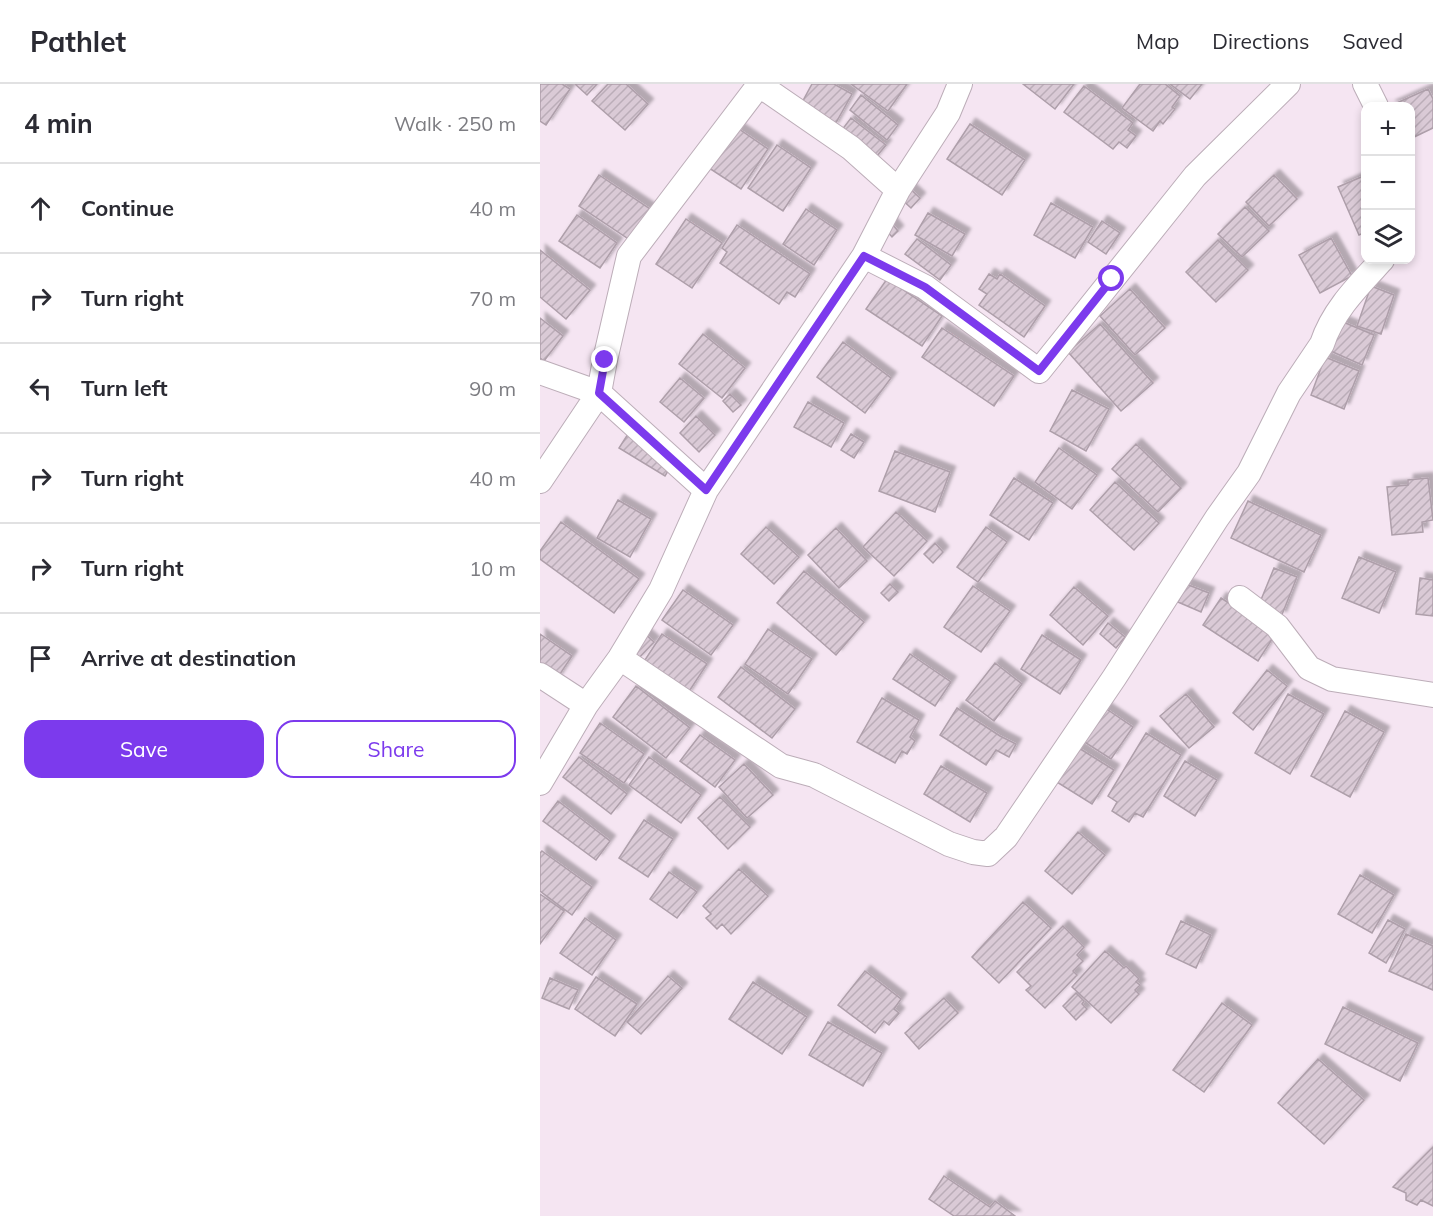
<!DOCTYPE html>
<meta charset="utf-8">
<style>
:root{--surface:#fff;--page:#f7f7f7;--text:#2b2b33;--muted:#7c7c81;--line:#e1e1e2;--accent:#7c3aed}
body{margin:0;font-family:Mulish,sans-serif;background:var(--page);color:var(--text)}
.controls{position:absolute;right:18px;top:18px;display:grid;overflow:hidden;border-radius:12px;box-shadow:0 3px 9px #0003}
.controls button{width:54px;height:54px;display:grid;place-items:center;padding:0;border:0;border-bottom:2px solid var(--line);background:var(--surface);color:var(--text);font:30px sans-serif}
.stop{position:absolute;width:18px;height:18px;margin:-14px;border:4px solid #7c3aed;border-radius:50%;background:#fff}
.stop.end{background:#7c3aed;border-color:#fff;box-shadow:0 2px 6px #0008}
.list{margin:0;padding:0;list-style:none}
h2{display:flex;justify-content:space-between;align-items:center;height:78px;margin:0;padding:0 24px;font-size:26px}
h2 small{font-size:20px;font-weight:400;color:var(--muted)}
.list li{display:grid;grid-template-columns:39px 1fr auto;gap:18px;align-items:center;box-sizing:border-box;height:90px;padding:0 24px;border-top:2px solid var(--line)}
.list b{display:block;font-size:22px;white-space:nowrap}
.list em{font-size:20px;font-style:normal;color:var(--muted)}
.actions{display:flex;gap:12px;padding:18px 24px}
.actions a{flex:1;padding:14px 0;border:2px solid var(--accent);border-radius:18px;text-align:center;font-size:21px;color:var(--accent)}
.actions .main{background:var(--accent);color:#fff}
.icon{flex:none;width:33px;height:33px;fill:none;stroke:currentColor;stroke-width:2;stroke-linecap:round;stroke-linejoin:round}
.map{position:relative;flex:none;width:893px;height:1132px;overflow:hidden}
header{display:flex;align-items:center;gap:36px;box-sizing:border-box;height:84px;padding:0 30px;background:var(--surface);border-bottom:2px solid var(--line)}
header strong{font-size:28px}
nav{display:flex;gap:33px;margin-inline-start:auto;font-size:21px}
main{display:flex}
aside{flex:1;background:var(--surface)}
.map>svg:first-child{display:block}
.building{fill:url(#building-hatch);stroke:#ae9faa;stroke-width:1.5;filter:url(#shadow)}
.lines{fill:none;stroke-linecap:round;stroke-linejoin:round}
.minor-casing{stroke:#bcadb8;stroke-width:26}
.minor{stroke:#fff;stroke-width:24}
.route{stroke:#7c3aed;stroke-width:8}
</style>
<header>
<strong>Pathlet</strong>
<nav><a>Map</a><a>Directions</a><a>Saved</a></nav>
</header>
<main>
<aside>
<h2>4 min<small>Walk · 250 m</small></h2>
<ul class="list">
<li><svg class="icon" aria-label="ahead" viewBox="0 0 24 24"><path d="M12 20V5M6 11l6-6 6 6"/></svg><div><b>Continue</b></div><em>40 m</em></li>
<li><svg class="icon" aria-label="right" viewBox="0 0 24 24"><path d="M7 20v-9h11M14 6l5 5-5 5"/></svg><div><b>Turn right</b></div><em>70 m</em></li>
<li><svg class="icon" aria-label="left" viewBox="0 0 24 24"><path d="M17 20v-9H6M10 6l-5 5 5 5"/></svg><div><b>Turn left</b></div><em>90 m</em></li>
<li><svg class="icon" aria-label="right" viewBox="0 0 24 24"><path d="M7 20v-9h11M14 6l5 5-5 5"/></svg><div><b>Turn right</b></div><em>40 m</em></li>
<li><svg class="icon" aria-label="right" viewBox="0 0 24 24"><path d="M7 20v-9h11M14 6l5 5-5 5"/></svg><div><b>Turn right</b></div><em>10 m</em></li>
<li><svg class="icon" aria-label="arrive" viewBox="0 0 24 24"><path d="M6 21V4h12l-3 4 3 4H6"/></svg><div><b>Arrive at destination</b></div></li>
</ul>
<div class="actions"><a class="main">Save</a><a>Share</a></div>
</aside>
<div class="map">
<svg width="893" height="1132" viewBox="0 0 893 1132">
<defs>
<pattern id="building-hatch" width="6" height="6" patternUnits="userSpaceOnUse" patternTransform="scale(1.5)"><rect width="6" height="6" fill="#dacad6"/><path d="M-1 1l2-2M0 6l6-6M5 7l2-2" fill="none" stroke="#bbadb8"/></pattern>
<filter id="shadow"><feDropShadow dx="5.5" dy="-5.5" stdDeviation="1.5" flood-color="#0004"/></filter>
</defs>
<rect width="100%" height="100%" fill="#f5e5f2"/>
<path class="building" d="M0,0h22l8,5 -24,36 -6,-4z
M35,0h22l-10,11z
M68,0h18l22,20 -23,26 -33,-29z
M272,0h22l18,10 -19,34 -34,-20z
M311,0h56l-19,27z
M483,0h51l-19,25z
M600,0h25l15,12 -8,11 3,2 -12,15 -3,-3 -7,10 -31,-23z
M630,0h32l-12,15z
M544,2l49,37 -5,7 8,6 -9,12 -8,-6 -6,7 -49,-37z
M888,5l5,10v29l-23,11v-33h-20z
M321,11l37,30 -11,15 -37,-30z
M311,34l35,27 -14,17 -34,-27z
M430,40l55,36 -23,35 -55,-36z
M196,43l32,22 -27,40 -32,-21z
M237,61l34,23 -28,43 -35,-23z
M59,91l54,36 -20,31 -54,-36z
M734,91l23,24 -28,27 -23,-24z
M826,91v57l-7,3 -21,-48z
M367,102l13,12 -9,10 -13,-12z
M511,119l42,24 -18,31 -41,-23z
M705,123l24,24 -27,26 -24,-23z
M266,125l31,21 -23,35 -31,-21z
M388,129l37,21 -13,22 -37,-21z
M37,131l40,28 -17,25 -41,-27z
M347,134l11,13 -6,6 -11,-13z
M146,135l36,24 -30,45 -36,-24z
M562,137l18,12 -14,21 -18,-12z
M197,141l73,49 -15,23 -8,-5 -8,12 -59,-41 7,-11 -5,-4z
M791,154l21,38 -32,17 -21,-38z
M377,155l34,26 -11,15 -35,-26z
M678,156l30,30 -32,32 -30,-30z
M0,166l50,40 -24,29 -26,-22z
M449,190l8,5 3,-5 45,32 -21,31 -45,-32 8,-11 -8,-5z
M347,195l55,37 -20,30 -56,-37z
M831,202l23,9 -13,39 -24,-8z
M590,205l35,39 -30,27 -35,-39z
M0,234l23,18 -19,25 -4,-3z
M796,235l38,16 -12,30 -38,-17z
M560,240l53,59 -32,28 -53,-59z
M402,244l72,48 -20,30 -72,-49z
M163,250l42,34 -23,30 -43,-34z
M303,258l48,36 -26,35 -48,-36z
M785,273l34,14 -15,38 -33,-14z
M140,294l24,20 -20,24 -24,-20z
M532,306l37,19 -23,42 -36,-20z
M190,310l11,11 -8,7 -10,-11z
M268,318l36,21 -13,24 -37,-20z
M156,332l19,19 -16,17 -19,-19z
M88,350l45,29 -8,13 -46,-28z
M311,350l13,8 -10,16 -13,-8z
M596,360l45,44 -23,24 -46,-43z
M519,364l38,27 -25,34 -37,-27z
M355,367l55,21 -15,40 -56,-21z
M474,394l39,25 -24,37 -39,-25z
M888,394l5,42 -11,2 1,10 -31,3 -5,-48 21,-2v-5z
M575,398l44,41 -25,27 -44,-40z
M78,416l33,19 -21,38 -33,-19z
M708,417l73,34 -17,37 -73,-34z
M356,428l31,29 -33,35 -31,-29z
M21,438l78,57 -25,34 -74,-54v-8z
M226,443l33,30 -25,27 -33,-30z
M446,443l21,15 -29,40 -21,-15z
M296,444l31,33 -28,27 -31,-33z
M395,459l8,9 -10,11 -9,-9z
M819,473l37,15 -17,41 -37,-15z
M734,484l23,9 -16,40 -23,-10z
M264,487l60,51 -28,33 -59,-52z
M880,494l13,2v36l-17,-2z
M350,500l8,8 -9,9 -8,-8z
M646,500l23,9 -8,19 -23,-10z
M433,502l37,25 -29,41 -37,-25z
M534,503l34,29 -25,29 -33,-30z
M143,506l50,35 -22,30 -49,-35z
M681,514l55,35 -18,28 -55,-36z
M568,539l17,14 -9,11 -16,-14z
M228,545l44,30 -24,35 -43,-30z
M104,549l10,9 -17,18 -10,-8z
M0,550l32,22 -16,24 -16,-11z
M122,550l45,30 -21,32 -45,-30z
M502,551l39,25 -21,34 -39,-25z
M370,570l41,28 -16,24 -42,-27z
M455,579l27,21 -28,37 -28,-21z
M201,583l54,42 -23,29 -54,-41z
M727,586l20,16 -34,44 -20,-17z
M96,602l54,42 -24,30 -53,-41z
M646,610l28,33 -25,21 -29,-32z
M748,610l36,20 -34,60 -35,-21z
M342,614l37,22 -9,17 5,4 -8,13 -5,-3 -7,12 -38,-21z
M417,624l43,28 16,8 -7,13 -13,-7 -10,15 -46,-30z
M565,624l28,19 -22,32 -28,-18z
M805,627l39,21 -34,65 -39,-21z
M60,639l44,31 -20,29 -44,-30z
M606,649l35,22 -38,62 -8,-4 -6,9 -17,-11 5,-9 -9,-6z
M160,651l35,25 -20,27 -35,-26z
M534,661l40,25 -22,34 -40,-25z
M39,673l48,37 -16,20 -48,-37z
M109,673l52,38 -20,28 -52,-38z
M645,677l32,19 -22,36 -31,-20z
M204,680l29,31 -26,23 -28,-31z
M401,682l46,27 -17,29 -46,-28z
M180,713l30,30 -22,22 -30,-31z
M18,717l52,40 -14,19 -53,-39z
M104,736l29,19 -25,38 -29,-19z
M538,748l27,23 -33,39 -27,-23z
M2,767l50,36 -20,28 -32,-24v-38z
M199,785l29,27 -37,38 -9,-10 -5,5 -11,-11 5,-4 -8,-8z
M129,788l28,20 -20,26 -27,-19z
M820,791l34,20 -22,38 -34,-19z
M0,810l24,17 -24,33z
M483,818l28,26 -52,55 -27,-26z
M45,834l31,22 -24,35 -32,-22z
M848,836l17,9 -19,34 -17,-10z
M641,837l30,14 -15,33 -30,-14z
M523,842l21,21 -7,8 6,6 -10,10 4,4 -32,33 -19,-18 5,-4 -14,-14z
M866,850l27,12v44l-44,-19z
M565,867l19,17 2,-2 13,13 -3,3 4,3 -5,5 4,4 -28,29 -39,-36z
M325,887l36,28 -7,10 5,4 -10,12 -5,-4 -9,12 -37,-28z
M128,892l14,12 -41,46 -14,-12z
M56,893l41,27 -22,32 -40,-27z
M10,894l28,12 -9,19 -27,-11z
M213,898l54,35 -25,37 -53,-35z
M536,909l8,8 -2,3 5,5 -11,11 -13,-14z
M404,914l14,15 -39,36 -14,-16z
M682,919l30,22 -48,67 -31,-22z
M803,923l75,36 -18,38 -75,-37z
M288,938l54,31 -19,33 -54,-31z
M778,975l46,41 -40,44 -46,-41z
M893,1063v59l-12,-6 -4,5 -11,-5v-7l-13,-6z
M404,1092l46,31 5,-6 20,15h-61l-25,-17z"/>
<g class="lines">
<defs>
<path id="minor" d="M218,0l93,64 47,42
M825,0l11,22
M324,172l61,31 114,84 156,-195 93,-92
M0,288l59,21 107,97
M0,397l59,-88 6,-33 24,-104 130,-171
M700,514l37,28 32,42 23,11 101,16
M80,574l161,108 33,9 135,69 24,8 15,2 18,-17 108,-159 103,-160 32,-45 40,-80 33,-49c11,-34 37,-59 60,-84
M0,591l46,30
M0,699l46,-78 34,-47 41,-68 45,-100 158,-234 34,-66 50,-77 12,-29"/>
</defs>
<use href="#minor" class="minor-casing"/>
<use href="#minor" class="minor"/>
</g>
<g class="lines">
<path class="route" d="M65,276l-6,33 107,97 158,-234 61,31 114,84 73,-92"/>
</g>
</svg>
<div class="controls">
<button>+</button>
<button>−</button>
<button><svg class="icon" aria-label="layers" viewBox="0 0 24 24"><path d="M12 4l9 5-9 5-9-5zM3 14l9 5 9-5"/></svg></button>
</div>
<div class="stop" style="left:572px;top:195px"></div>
<div class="stop end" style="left:65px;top:276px"></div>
</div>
</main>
